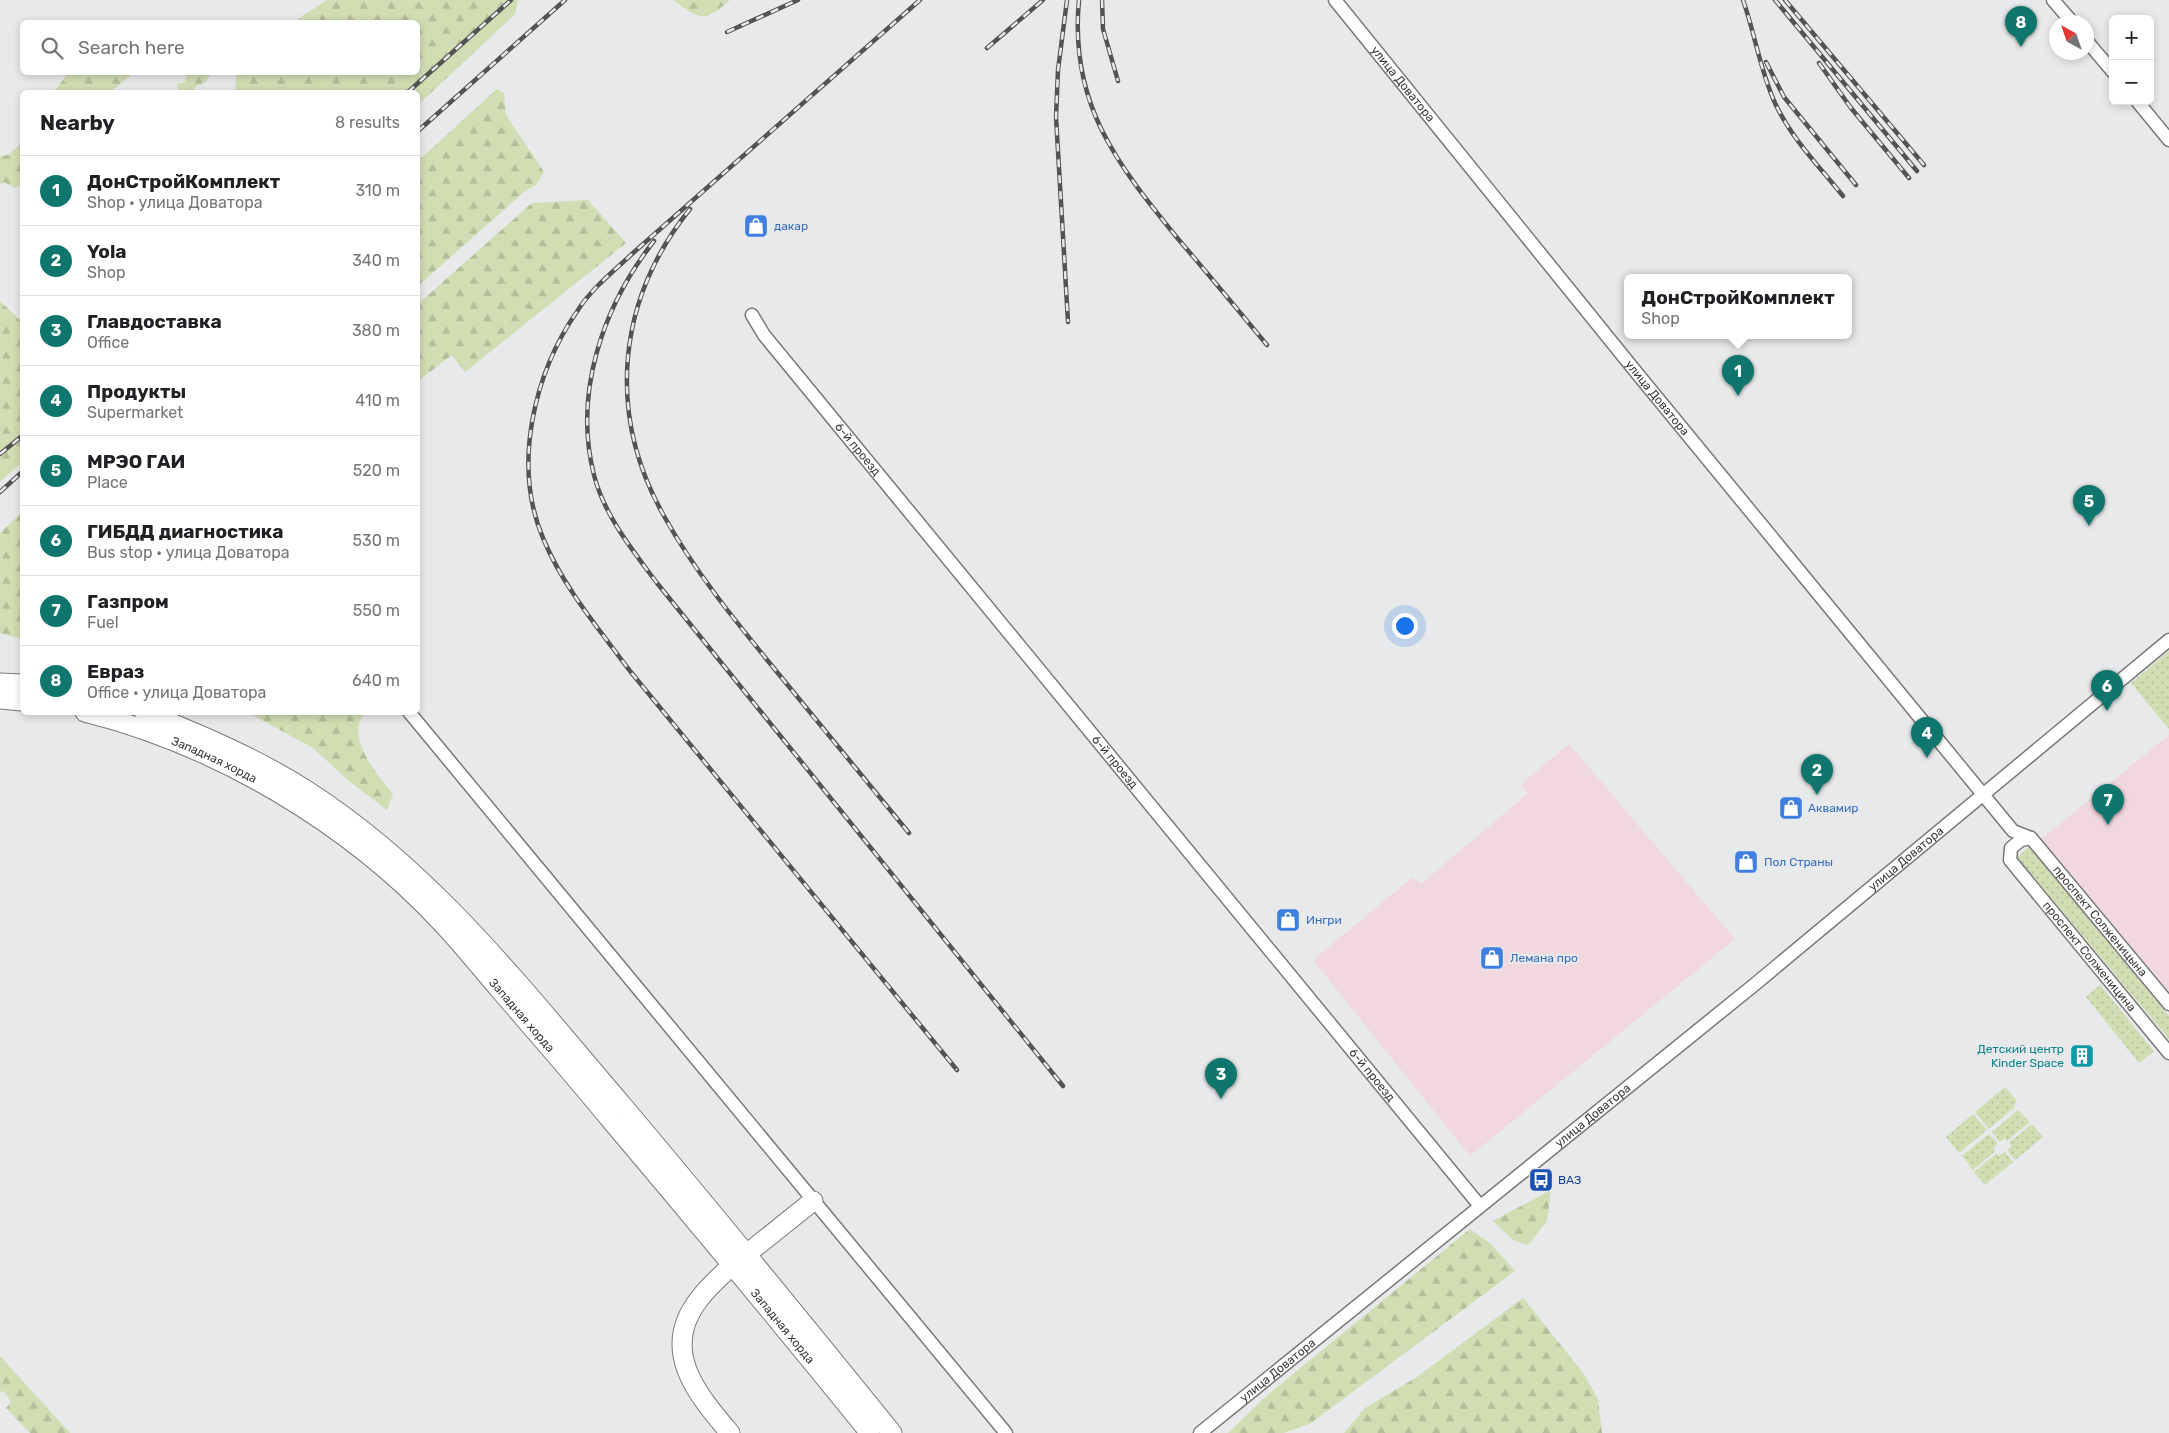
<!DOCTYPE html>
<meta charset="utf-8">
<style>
:root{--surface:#fff;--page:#f6f6f6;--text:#202124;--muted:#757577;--line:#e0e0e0;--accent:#0f766e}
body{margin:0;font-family:Rubik,sans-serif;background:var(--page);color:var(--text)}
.controls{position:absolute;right:15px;top:15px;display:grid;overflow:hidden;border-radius:8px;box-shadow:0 2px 8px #0003}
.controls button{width:45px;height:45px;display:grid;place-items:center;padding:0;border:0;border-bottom:1px solid var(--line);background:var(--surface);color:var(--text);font:25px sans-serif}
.compass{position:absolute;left:2049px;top:15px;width:45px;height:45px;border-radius:50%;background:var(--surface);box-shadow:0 2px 8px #0003;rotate:320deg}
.you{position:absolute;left:1404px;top:625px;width:18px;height:18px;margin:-12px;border:4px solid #fff;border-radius:50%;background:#1a73e8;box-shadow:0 0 0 8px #1a73e833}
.badge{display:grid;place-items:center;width:32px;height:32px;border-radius:50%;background:var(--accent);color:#fff;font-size:16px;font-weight:700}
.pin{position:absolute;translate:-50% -41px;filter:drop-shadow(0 1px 2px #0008)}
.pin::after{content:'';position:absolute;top:26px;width:18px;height:15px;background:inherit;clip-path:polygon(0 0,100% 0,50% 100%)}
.popup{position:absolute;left:1624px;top:274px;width:228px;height:65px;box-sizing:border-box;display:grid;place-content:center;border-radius:8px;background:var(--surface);filter:drop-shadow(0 1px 4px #0005);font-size:16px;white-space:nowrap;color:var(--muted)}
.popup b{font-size:19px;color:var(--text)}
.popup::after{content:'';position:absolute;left:50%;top:100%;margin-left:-10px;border:10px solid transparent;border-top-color:var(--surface)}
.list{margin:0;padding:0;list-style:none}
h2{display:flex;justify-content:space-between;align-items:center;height:65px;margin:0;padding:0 20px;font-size:21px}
h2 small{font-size:16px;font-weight:400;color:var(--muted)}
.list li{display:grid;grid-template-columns:32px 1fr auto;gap:15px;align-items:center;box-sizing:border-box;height:70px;padding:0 20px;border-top:1px solid var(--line)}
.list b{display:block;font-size:19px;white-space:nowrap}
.list p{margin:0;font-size:16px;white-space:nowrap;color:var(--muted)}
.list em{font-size:16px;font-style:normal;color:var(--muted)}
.icon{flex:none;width:28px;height:28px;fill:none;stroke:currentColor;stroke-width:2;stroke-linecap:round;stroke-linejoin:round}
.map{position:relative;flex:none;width:2169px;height:1433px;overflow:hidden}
.search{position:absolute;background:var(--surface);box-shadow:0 2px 8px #0003;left:20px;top:20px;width:400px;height:55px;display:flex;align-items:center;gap:12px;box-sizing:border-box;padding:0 18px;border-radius:8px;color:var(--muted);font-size:19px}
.panel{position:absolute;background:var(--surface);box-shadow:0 2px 8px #0003;left:20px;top:90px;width:400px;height:625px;border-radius:8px}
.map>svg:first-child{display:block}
.commercial{fill:#f1d7de}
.grass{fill:url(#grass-dots)}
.forest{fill:url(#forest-firs)}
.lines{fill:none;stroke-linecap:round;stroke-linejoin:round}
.minor-casing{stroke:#79797a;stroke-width:15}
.highway-casing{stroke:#79797a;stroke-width:21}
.minor{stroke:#fff;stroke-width:12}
.highway{stroke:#fff;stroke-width:19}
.rail-casing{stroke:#535353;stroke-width:4.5}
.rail{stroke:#e8e9ea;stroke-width:2.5;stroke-dasharray:8;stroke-linecap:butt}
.labels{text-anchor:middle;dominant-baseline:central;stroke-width:4;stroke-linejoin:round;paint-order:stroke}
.street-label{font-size:12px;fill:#3a3a3a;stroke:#e8e9ea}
.shop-label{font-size:12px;fill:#366cbe;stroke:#e8e9ea;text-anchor:start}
.culture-label{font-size:12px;fill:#0d838f;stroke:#e8e9ea;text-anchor:end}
.transit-label{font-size:12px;fill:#164399;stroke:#e8e9ea;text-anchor:start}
</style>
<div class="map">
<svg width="2169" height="1433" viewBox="0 0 2169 1433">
<defs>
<pattern id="grass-dots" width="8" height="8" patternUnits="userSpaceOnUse" patternTransform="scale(1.25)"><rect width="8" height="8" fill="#d1ddb2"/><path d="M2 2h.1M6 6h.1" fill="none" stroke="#b4be9a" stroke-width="1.8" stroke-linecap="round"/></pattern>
<pattern id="forest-firs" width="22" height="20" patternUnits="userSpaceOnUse" patternTransform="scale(1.25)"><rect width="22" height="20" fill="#d1ddb2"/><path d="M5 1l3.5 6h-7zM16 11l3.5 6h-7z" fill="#b4be9a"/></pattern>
</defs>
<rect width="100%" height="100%" fill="#e8e9ea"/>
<path class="commercial" d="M2169,735v257l-129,-152z
M1569,744l166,195 -265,217 -157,-196 100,-83 8,7 107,-91 -8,-8z"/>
<path class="grass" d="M2169,651v78l-38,-46z
M2029,847l140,169v23l-152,-182z
M2100,985l54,66 -15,12 -53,-66z
M2005,1087l12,14 -3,3 1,3 -26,22 -14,-17z
M2018,1110l12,12 -23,19 -2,-3 -5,4 -8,-10z
M1973,1114l14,16 -28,23 -13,-16z
M2032,1124l11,13 -28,23 -8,-10 5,-4 -3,-3z
M1989,1134l9,10 -5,4 2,3 -22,19 -11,-14z
M2005,1152l8,10 -28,23 -11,-13 23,-19 2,3z"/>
<path class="forest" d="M327,0h191l-3,14 -97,91v-13h-188l5,-3 1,-13 4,-3 178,-1v-50h-119l-1,-3z
M673,0h57c-27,24 -31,19 -57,0z
M68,73v-1l66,1 -24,19h-56z
M187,73v-1l24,1 -5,9 -11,5 -2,5h-14l-2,-8 8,-2z
M497,89l7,4 2,22 38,57 -8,13 -11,6 -107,95v-125z
M22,143v41l-7,4 -11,-6 -4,3v-29l8,-1z
M588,200l38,43 -161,129 -13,-17 -34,26v-77l114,-101z
M0,301l22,21v140l-22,20z
M22,512v127l-22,-6v-100z
M249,713h116c-21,23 13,63 28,81l-6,16 -38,-29 -36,-33z
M1551,1190l-4,31 -19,24 -15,-5 -20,-19z
M1470,1229l20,14 25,28 -204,152 -27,10h-56l36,-35z
M1523,1298l61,76 14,25 4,34h-258l21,-25 52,-31z
M0,1356l70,77h-40l-24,-25 5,-6 -7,-11 -4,1z"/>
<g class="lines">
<defs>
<g id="minor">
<path id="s1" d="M1335,0l301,372 377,459 18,7 138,166"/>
<path d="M2053,0l19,22"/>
<path d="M2086,40l27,32"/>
<path d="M2137,101l32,39"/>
<path id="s2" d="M752,315l12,20 716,871"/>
<path d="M409,712l597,721"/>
<path id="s3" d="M2031,838l-10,2 -10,8 -1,12 159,193"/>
<path id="s4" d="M1200,1433l554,-448 415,-345"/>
</g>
<g id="highway">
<path d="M0,683l22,1"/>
<path d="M0,699l22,2"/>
<path id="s5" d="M85,712c132,33 264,111 357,211 20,21 38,44 57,66 37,43 74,85 110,129 88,104 175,209 261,315"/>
<path d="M144,712c55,22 112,46 162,78 127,81 220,203 317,316 91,108 180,217 269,327"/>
<path d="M748,1253l65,-52"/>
<path d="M730,1433c-34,-40 -71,-84 -30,-135 9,-12 22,-23 32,-33"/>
</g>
</defs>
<use href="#minor" class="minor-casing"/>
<use href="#highway" class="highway-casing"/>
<use href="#minor" class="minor"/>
<use href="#highway" class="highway"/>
<defs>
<path id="rail" d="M920,0l-287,253c-19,18 -41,35 -55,57 -44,63 -66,155 -35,228 20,49 56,91 87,133l327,399
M1067,0l-9,70 -2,47 12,205
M1079,0c-10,104 38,164 100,240 30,35 59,70 88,105
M1102,0l1,29 15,52
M1743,0c12,34 17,70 32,103 16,35 44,63 68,93
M1775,0l142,171
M1785,0l139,165
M727,32l71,-32
M987,48l56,-48
M1766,62l18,35 72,88
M1819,63l32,45 58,70
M408,92l103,-92
M418,131l147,-131
M690,209c-73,91 -84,204 -26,307 31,56 73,107 113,156 44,54 88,108 132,161
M654,241c-51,65 -81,152 -60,234 10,40 39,76 63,108l406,503
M0,454l22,-18
M0,492l22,-20"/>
</defs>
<use href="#rail" class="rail-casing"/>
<use href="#rail" class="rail"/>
</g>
<defs>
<symbol id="shop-square" viewBox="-11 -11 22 22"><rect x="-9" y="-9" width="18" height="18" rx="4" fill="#3f7fe0" stroke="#e8e9ea"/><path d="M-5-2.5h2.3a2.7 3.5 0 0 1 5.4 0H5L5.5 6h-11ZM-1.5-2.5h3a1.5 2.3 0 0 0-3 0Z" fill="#fff"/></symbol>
<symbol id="building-square" viewBox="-11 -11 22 22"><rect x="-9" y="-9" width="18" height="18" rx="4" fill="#0f9aa8" stroke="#e8e9ea"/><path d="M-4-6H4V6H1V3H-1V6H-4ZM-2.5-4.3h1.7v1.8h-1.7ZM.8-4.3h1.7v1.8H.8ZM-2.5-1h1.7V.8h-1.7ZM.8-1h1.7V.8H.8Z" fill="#fff"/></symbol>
<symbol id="bus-square" viewBox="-11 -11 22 22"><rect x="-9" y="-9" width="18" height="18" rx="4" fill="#1a4fb4" stroke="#e8e9ea"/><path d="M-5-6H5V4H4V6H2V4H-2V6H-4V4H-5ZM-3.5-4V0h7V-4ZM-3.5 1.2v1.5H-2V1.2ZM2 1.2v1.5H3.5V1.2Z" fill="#fff"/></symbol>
</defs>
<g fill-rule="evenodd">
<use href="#shop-square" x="742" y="212" width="28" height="28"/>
<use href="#shop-square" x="1777" y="794" width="28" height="28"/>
<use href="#shop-square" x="1732" y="848" width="28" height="28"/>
<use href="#shop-square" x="1274" y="906" width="28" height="28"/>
<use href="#shop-square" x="1478" y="944" width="28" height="28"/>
<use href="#building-square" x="2068" y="1042" width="28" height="28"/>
<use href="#bus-square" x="1527" y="1166" width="28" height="28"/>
</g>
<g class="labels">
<g class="street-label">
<text stroke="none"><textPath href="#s1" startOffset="108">улица Доватора</textPath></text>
<text stroke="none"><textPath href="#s1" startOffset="512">улица Доватора</textPath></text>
<text stroke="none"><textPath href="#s2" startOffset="171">6-й проезд</textPath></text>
<text stroke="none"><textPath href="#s5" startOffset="138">Западная хорда</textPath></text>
<text stroke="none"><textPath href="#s2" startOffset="576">6-й проезд</textPath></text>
<text stroke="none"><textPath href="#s4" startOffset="910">улица Доватора</textPath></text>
<text stroke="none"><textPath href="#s1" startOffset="1200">проспект Солженицына</textPath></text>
<text stroke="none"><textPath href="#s3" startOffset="160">проспект Солженицина</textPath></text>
<text stroke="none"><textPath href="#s5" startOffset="542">Западная хорда</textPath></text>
<text stroke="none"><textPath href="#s2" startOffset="981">6-й проезд</textPath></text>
<text stroke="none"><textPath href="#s4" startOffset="505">улица Доватора</textPath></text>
<text stroke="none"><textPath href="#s5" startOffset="948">Западная хорда</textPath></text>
<text stroke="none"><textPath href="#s4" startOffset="100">улица Доватора</textPath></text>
</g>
<g class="shop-label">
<text x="774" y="226">дакар</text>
<text x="1808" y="808">Аквамир</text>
<text x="1764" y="862">Пол Страны</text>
<text x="1306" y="920">Ингри</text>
<text x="1510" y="958">Лемана про</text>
</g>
<g class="culture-label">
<text x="2064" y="1049">Детский центр<tspan x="2064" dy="14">Kinder Space</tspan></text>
</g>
<g class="transit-label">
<text x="1558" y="1180">ВАЗ</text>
</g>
</g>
</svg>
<div class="controls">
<button>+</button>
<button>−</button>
</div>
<svg class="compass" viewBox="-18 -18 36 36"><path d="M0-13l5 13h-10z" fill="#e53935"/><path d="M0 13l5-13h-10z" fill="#757577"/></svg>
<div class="you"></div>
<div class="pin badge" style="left:1738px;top:396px">1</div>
<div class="popup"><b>ДонСтройКомплект</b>Shop</div>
<div class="pin badge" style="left:1817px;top:795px">2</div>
<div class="pin badge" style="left:1221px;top:1099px">3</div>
<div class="pin badge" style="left:1927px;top:758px">4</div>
<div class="pin badge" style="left:2089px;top:526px">5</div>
<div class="pin badge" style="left:2107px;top:711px">6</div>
<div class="pin badge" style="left:2108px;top:825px">7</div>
<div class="pin badge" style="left:2021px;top:47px">8</div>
<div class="search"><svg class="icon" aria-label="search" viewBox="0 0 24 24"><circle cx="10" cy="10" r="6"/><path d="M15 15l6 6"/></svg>Search here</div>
<section class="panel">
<h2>Nearby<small>8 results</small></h2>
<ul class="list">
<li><span class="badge">1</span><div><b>ДонСтройКомплект</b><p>Shop · улица Доватора</p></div><em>310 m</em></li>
<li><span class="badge">2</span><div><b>Yola</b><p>Shop</p></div><em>340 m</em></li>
<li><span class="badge">3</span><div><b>Главдоставка</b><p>Office</p></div><em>380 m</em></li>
<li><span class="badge">4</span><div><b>Продукты</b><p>Supermarket</p></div><em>410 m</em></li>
<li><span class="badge">5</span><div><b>МРЭО ГАИ</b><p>Place</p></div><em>520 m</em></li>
<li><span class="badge">6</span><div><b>ГИБДД диагностика</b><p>Bus stop · улица Доватора</p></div><em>530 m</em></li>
<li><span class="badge">7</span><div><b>Газпром</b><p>Fuel</p></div><em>550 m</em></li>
<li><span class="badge">8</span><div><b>Евраз</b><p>Office · улица Доватора</p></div><em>640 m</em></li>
</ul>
</section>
</div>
